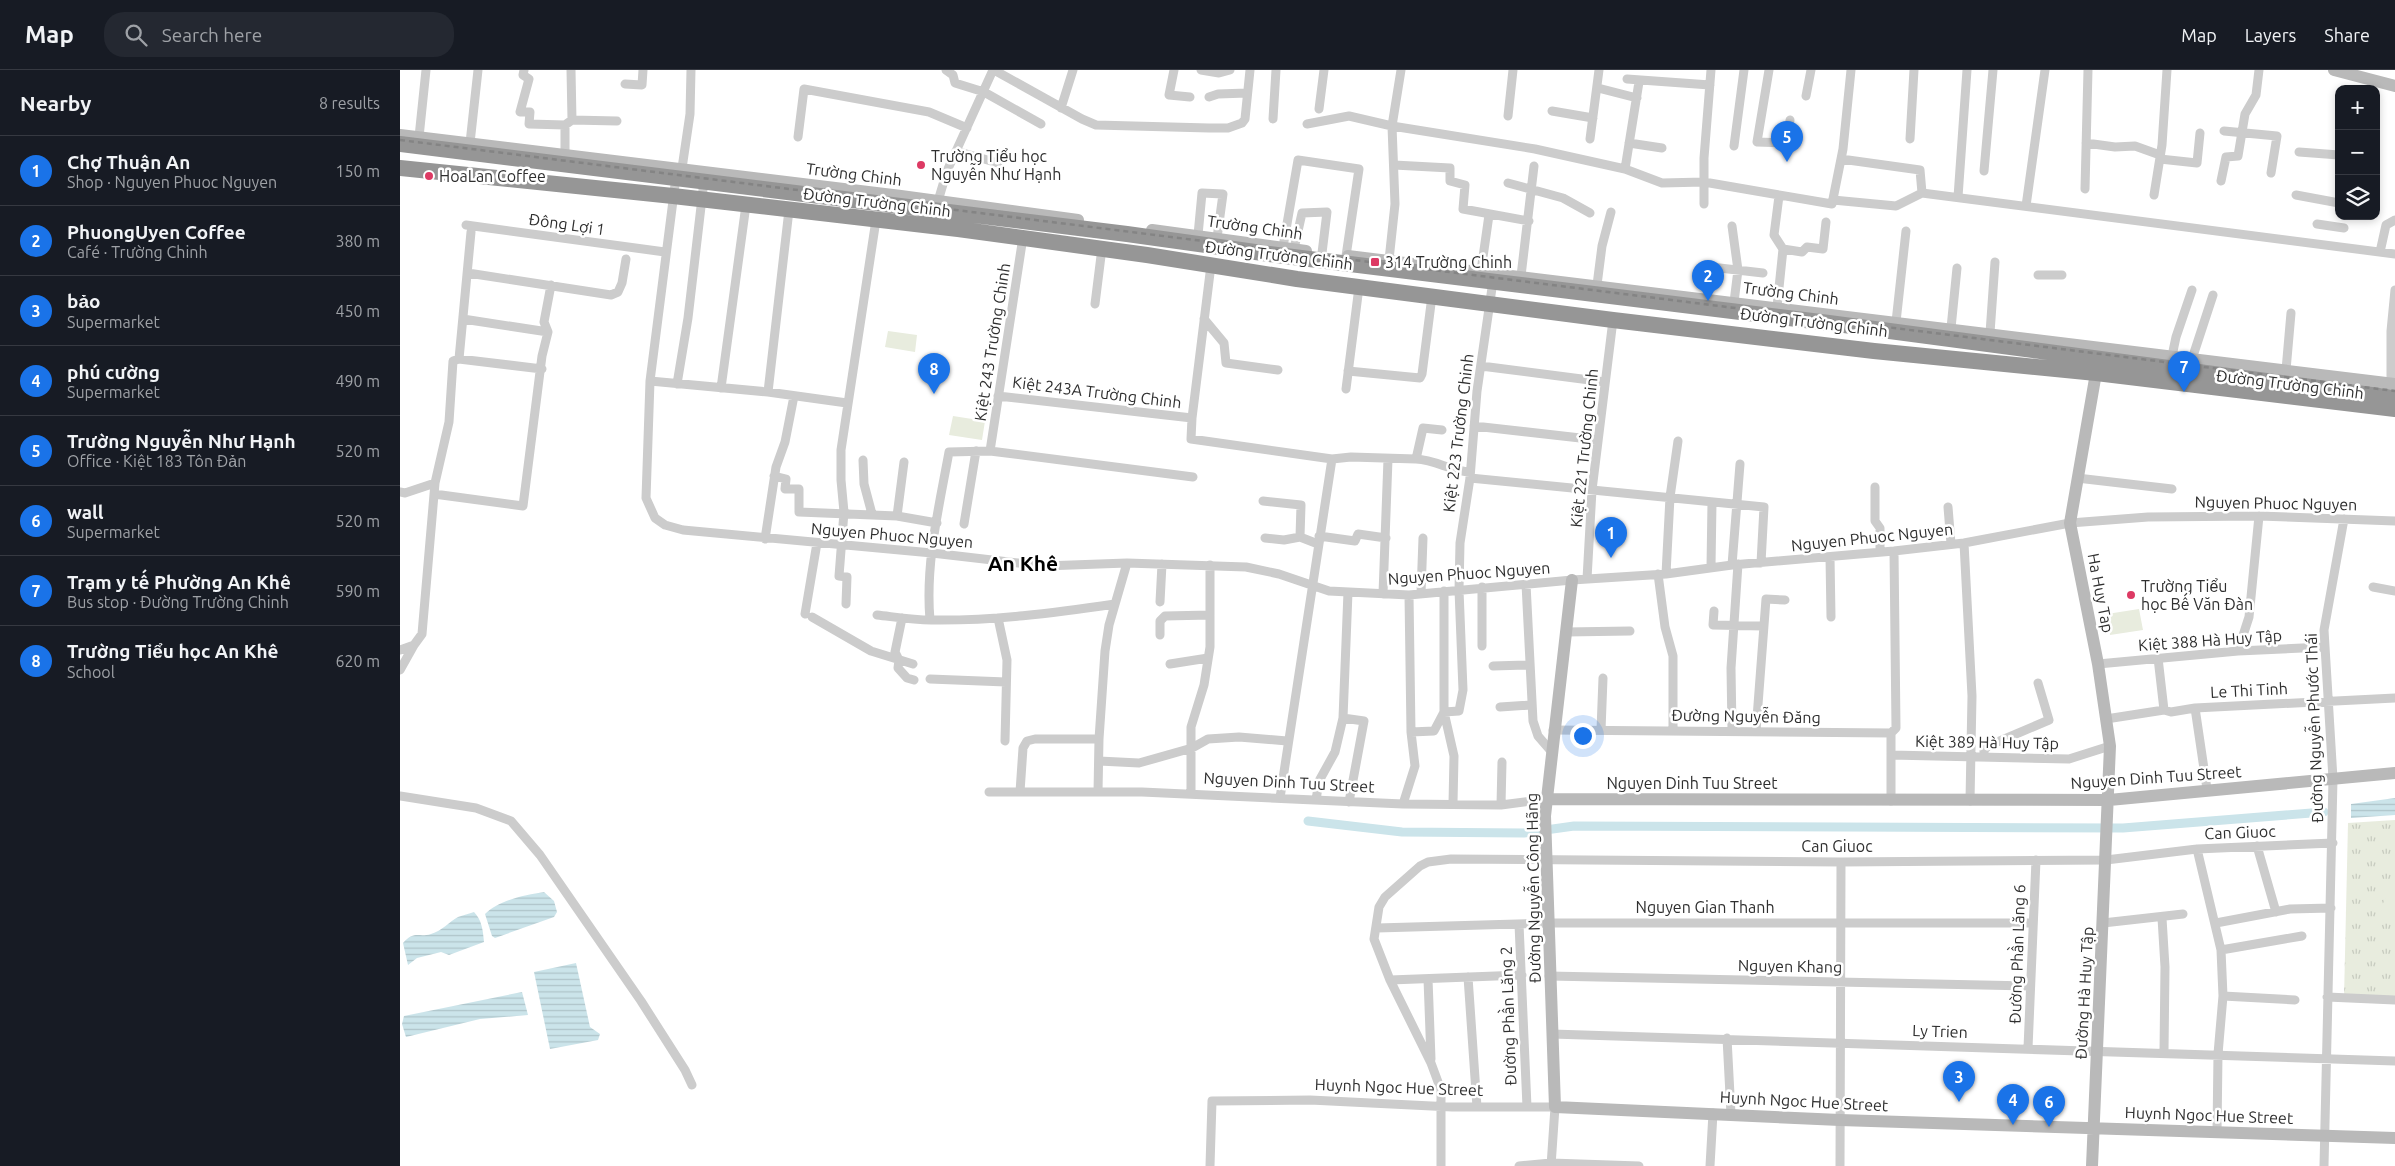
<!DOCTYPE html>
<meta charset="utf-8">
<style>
:root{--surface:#171b24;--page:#242831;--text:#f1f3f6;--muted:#9ea1a6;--line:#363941;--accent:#1a73e8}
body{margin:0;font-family:Ubuntu,sans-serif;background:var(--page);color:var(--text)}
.controls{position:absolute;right:15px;top:15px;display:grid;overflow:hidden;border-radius:10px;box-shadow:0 2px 8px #0003}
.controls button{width:45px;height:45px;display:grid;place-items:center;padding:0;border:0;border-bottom:1px solid var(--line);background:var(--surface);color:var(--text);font:25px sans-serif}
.you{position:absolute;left:1182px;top:665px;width:18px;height:18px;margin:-12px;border:4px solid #fff;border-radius:50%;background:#1a73e8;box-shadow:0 0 0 8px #1a73e833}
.badge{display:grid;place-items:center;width:32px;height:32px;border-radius:50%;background:var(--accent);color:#fff;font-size:16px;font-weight:700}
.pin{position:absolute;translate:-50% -41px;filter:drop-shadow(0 1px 2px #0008)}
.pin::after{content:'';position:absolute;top:26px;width:18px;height:15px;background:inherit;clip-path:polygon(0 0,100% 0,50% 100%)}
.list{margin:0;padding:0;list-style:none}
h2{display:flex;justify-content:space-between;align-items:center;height:65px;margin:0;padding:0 20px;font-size:21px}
h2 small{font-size:16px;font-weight:400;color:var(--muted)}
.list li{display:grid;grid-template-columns:32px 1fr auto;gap:15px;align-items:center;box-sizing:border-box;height:70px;padding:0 20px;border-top:1px solid var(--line)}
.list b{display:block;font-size:19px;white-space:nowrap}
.list p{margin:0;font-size:16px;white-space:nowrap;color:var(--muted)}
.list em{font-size:16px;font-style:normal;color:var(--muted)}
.icon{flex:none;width:28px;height:28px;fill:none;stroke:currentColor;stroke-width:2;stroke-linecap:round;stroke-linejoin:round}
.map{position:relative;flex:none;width:1995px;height:1096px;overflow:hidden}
header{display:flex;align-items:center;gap:30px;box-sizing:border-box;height:70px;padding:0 25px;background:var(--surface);border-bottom:1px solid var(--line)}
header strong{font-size:24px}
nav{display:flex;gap:28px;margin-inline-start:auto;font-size:18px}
.search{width:350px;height:45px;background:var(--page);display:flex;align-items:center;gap:12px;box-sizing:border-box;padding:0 18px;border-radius:20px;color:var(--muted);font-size:19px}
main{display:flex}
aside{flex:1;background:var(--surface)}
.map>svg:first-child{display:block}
.grass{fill:url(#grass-tufts)}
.garden{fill:#e8ecde}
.water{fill:url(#water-rules)}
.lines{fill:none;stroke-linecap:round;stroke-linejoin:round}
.canal{stroke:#cbe4ea;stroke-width:9}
.street{stroke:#ccc;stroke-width:9}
.secondary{stroke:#b9b9b9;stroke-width:12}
.highway{stroke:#969696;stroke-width:16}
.rail{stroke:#848484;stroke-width:2.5;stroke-dasharray:5 4;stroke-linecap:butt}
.poi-dot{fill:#dd3a64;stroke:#fff;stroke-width:2}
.labels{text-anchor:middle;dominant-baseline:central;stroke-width:5;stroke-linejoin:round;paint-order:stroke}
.poi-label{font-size:16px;fill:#2f2f2f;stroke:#fff;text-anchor:start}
.street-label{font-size:16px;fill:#2f2f2f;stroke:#fff}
.district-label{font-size:21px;font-weight:bold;fill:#000;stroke:#fff}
</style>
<header>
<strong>Map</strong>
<div class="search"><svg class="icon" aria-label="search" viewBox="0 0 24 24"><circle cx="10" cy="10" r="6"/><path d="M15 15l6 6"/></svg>Search here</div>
<nav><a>Map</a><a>Layers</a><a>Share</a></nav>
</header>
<main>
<aside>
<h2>Nearby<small>8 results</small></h2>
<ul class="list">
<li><span class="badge">1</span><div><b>Chợ Thuận An</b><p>Shop · Nguyen Phuoc Nguyen</p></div><em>150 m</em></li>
<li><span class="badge">2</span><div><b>PhuongUyen Coffee</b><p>Café · Trường Chinh</p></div><em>380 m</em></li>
<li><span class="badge">3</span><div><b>bảo</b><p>Supermarket</p></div><em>450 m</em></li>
<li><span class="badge">4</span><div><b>phú cường</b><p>Supermarket</p></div><em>490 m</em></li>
<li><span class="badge">5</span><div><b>Trường Nguyễn Như Hạnh</b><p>Office · Kiệt 183 Tôn Đản</p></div><em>520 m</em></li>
<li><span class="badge">6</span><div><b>wall</b><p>Supermarket</p></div><em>520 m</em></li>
<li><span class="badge">7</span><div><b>Trạm y tế Phường An Khê</b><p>Bus stop · Đường Trường Chinh</p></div><em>590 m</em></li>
<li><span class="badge">8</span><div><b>Trường Tiểu học An Khê</b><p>School</p></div><em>620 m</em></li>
</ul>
</aside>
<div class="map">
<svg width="1995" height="1096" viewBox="0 0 1995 1096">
<defs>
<pattern id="grass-tufts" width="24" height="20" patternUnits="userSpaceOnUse" patternTransform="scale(1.25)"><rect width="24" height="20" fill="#e8ecde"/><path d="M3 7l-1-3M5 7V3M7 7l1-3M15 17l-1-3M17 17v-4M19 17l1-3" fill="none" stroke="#c7cbbf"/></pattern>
<pattern id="water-rules" width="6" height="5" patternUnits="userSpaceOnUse" patternTransform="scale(1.25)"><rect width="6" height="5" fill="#cbe4ea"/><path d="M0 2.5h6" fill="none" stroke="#afc4c9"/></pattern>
</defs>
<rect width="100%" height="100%" fill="#fff"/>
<path class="grass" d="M1995,750v179l-51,-1 4,-175z"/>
<path class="garden" d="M488,261l29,4 -2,17 -30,-5z
M553,346l32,5 -3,19 -33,-5z
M1739,539l4,21 -33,5 -3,-21z
M1995,807v40l-15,-7z"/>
<path class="water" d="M1995,728v17l-44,3v-14z
M144,822l10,9 3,11 -3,5 -59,21 -3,-2 -7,-22c14,-14 40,-19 59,-22z
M74,842c8,8 9,19 10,30l-35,13 -8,-3 -24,6 -9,7 -5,-22c12,-13 15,-5 28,-9 11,-3 18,-12 27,-17 5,-2 11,-3 16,-5z
M176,893l14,64 10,7 -2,6 -48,9 -16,-77z
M122,922l6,23 -48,4 -74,18 -4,-13 2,-8z"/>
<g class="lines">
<path class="canal" d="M908,751l94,11 122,1 50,-7 549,2 201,-16"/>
<path class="street" d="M124,0l-1,5 6,4 -9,33h10l-1,12 36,1
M546,0l7,5 2,8 29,9 57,32
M594,0l88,49 14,6 113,3h19l14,-5 3,-4 5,-49
M774,0l-5,25 21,2
M801,0l18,3 11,-3
M1369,0l-12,72 30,1 3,-23
M1227,9l83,6
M225,14l17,1 1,-15
M1198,18l39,10
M1406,26l5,-26
M809,27l9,-3 29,-1
M661,38l12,-38
M919,39l5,-39
M1152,41l41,7
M1108,46l5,-46
M873,49l3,-49
M172,50l45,1
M907,54l42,-8 43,10 143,23 90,20 37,14 42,-1 128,22 11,-55 8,-79
M1824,61l53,5 -6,37
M19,67l7,-67
M398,67l6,-48 125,23 38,16
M1190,69l9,-69
M1510,69l4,-69
M70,73l8,-73
M1229,73l33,5
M1686,73l29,4 20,-1 25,9
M1334,76l10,-76
M556,81l42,12
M1899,82l40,3
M165,85v-30l7,-5 -1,-50
M1441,89l79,11 2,23 473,61
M1760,89l37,4 3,-30
M994,95l56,3v13l15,4 -2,24 66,12
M1225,99l14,-87
M1584,101l9,-101
M281,105l9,-61 1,-44
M276,107l-26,204 -4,117 9,20 10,7 18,5 249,23 112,13 83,-3 119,4 33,7 50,17 80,4 163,-15 94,-6 66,-9 162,-14 70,-8 106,-20 78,-6 111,-1 136,5
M1821,111l5,-24 12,-1 7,-42 11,-19 3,-25
M1108,113l55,15 27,15
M1685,119l3,-119
M1754,125l8,-50 5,-75
M1896,125l43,8
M1558,127l9,-127
M1433,130l63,6 26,-13
M538,131l9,-30 46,-101
M1304,134v-46l7,-88
M1626,136l19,-136
M1917,154l27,4
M66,155l199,27
M1332,156l6,44 -4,32
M798,165l4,-42 21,1 -6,44
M883,177l15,-87 61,9 -13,87
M894,179l8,-36 25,-1 -5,41
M1383,179l19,3 5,-5 16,2 3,-27
M1980,182l6,-27 9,-5
M989,190l6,-56 -3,-78 9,-56
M811,195l-19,153 -1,21 141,20 19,-2 65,2 7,-31 19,2
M1311,197l52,6
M1081,201l8,-56
M68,203l143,22 7,-3 4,-9 4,-24
M1638,205h24
M1121,206l13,-110
M1197,215l5,-39 9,-34
M695,234l7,-56
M1377,237l6,-58 -9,-14 5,-39
M63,249l85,13
M804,249l20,24 2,20 52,7
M1496,252l10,-91
M1551,258l6,-60
M1590,263l5,-71
M1772,286l4,-19 16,-47
M59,289l12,-127
M1792,289l21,-64
M1081,296l124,16
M1886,300l5,-57
M948,301l72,7 2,-4 10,-78
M250,311l118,11 79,11
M1991,313v-52l4,-41
M277,314l11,-66 16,-137
M321,318l25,-183
M946,319l13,-102
M368,322l21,-182
M598,326l194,22
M1074,356l124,14
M590,381l33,-214
M1016,389c20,1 35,12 54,13
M463,390l1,24 8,30
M374,406l12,3 -1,10h14v23l98,4 40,7
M1070,408l294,29 -3,56
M1677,408l95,11
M1475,417v34l5,7v24
M0,422l5,1 30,-10
M34,424l89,12 19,-150 6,-24 -4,-10 7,-37
M863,431l38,4 -1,32
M1548,437l3,37
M497,446l7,-54
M564,454l12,-73
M919,466l36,5 3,-7 28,4
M865,468l19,2 16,-3 18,7
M365,469l11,-72 9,-25 9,-46
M1564,473l8,153 -2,105
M1430,487l1,60
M1332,495l8,-101
M1311,497l1,-65
M1258,504l7,53 8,29v73
M1266,504l4,-77 8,-56
M1187,509l5,-89 21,-170
M1126,514l7,137 5,15 13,15
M1082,517v59
M1973,517l22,4
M1044,521v121l10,44 -1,48
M1021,523l2,-55
M983,524l5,-135
M760,532l2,-38
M446,534l1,-27 -8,-1 5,-64 -3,-32v-30l35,-230
M1314,541l-1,14 50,1
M405,544l12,-71
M477,545c18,2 36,5 54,5 61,1 123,-7 184,-16
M412,547l59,34 42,13
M502,548l-7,34 4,8 -1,8 9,10 7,2
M598,548l9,42 -2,81
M530,550c-5,-56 9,-113 19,-168l41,-1 203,26
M1166,562l64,-1
M760,565v-14l5,-5 45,-1
M0,580l14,-5 8,-11 13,-151 14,-61 4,-61 6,-2 83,10
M1838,581l11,-34 10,-101
M1758,588l6,52
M770,594l38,-6
M1698,594l140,-13 86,-4
M1093,596l37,-1
M0,600l14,-25
M530,609l76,3
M1100,637l31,-2
M1795,638l12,81
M943,648l21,3 -15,81
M1706,649l58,-9 7,2 24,-4 200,-10
M1153,660l338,3
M1201,660l2,-52
M1332,660l-1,-62 7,-104
M1356,661l10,-132 19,1
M1011,662l23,-1 10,-19 15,-1 4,-21 -4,-100 1,-47 10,-65 7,-87 16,-110
M699,669l6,-88 4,-26 18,-62
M1491,685l178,4 41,-13
M1584,687v-7l4,-4 61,-26 -11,-37
M699,691l40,2 53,-15 16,-9 31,-2 48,4
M589,722h153l261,12 98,1 46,-6
M620,722l3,-44 4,-7 8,-2h64l-1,53
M791,724v-67l13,-42 6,-38v-82
M0,726l76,12 35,13 29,34 101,146 44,69 7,15
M880,728l52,-339
M916,730l3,-19 16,-29 8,-34 5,-126
M1491,731v-68l5,-5 -2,-177
M1003,734l12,-38 -4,-34 -2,-137
M1101,735l1,-43
M1857,776l19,66
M1797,779l24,101 2,46 -5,58 -1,78
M1762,848l3,49 -1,85
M1703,853l80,-9
M1816,853l74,-14 41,-1
M1119,854l8,183
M977,858l171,-5h484
M1821,880l81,-14
M1149,906l481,10
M1068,907l9,130
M1028,909l3,80
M990,910l132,-5
M1823,926l72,4
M1927,927l68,3
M1152,964l843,27
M1327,968l4,76
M1628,978l8,-188
M810,1096l2,-65 98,-1 142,7h103l-4,59
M1041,1096v-76l-10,-27 -41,-83 -16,-41 5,-32 6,-10 35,-31 8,-4 23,-3 390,3 265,-2 91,-11 136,-6
M1119,1096l32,-3 88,3
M1310,1096l3,-53
M1440,1096l1,-304
M1924,1096l9,-387 -9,-149 20,-111"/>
<path class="secondary" d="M1934,0l61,16
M0,65l501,61 177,24
M752,160l154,21
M948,186l1047,128
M1172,510l-27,236 10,291 285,13 555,18
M1147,729l562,1 286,-27
M1692,1096l18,-420 -12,-82 -28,-141 26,-150"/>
<path class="highway" d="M0,74l727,90 150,21 552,68 566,75
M0,98l273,28 285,33 189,26 150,24 316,41 261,31 222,22 299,36"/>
<path class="rail" d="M0,70l1995,251"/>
</g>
<g class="poi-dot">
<circle cx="521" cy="95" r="5"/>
<circle cx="29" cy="106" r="5"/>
<rect x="970" y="187" width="10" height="10" rx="2.5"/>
<circle cx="1731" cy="525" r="5"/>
</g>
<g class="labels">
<g class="poi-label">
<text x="531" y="86">Trường Tiểu học<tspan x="531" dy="18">Nguyễn Như Hạnh</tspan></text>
<text x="39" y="106">HoaLan Coffee</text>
<text x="985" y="192">314 Trường Chinh</text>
<text x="1741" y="516">Trường Tiểu<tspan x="1741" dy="18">học Bế Văn Đàn</tspan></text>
</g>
<g class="street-label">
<text transform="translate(454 104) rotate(7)">Trường Chinh</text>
<text transform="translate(477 132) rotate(7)">Đường Trường Chinh</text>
<text transform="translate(167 154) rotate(8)">Đông Lợi 1</text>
<text transform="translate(855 157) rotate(8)">Trường Chinh</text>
<text transform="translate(879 185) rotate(7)">Đường Trường Chinh</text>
<text transform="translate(1391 223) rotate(7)">Trường Chinh</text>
<text transform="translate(1414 252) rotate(7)">Đường Trường Chinh</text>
<text transform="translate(592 272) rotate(-81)">Kiệt 243 Trường Chinh</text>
<text transform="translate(1890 314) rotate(7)">Đường Trường Chinh</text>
<text transform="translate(697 322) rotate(7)">Kiệt 243A Trường Chinh</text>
<text transform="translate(1058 363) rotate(-83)">Kiệt 223 Trường Chinh</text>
<text transform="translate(1184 378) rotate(-84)">Kiệt 221 Trường Chinh</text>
<text transform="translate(1876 433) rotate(1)">Nguyen Phuoc Nguyen</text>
<text transform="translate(492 465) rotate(5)">Nguyen Phuoc Nguyen</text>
<text transform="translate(1472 467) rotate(-6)">Nguyen Phuoc Nguyen</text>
<text transform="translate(1069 503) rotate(-4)">Nguyen Phuoc Nguyen</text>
<text transform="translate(1701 523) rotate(79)">Ha Huy Tap</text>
<text transform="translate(1810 570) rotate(-4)">Kiệt 388 Hà Huy Tập</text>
<text transform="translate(1849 620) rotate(-3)">Le Thi Tinh</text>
<text transform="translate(1346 646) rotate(1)">Đường Nguyễn Đăng</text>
<text transform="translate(1914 658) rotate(-92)">Đường Nguyễn Phước Thái</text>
<text transform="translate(1587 672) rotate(1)">Kiệt 389 Hà Huy Tập</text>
<text transform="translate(1756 707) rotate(-4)">Nguyen Dinh Tuu Street</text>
<text transform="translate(889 712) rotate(3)">Nguyen Dinh Tuu Street</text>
<text x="1292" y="713">Nguyen Dinh Tuu Street</text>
<text transform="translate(1840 762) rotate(-2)">Can Giuoc</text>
<text x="1437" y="776">Can Giuoc</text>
<text transform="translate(1133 818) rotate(-91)">Đường Nguyễn Công Hãng</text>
<text x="1305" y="837">Nguyen Gian Thanh</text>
<text transform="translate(1617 884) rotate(-88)">Đường Phần Lăng 6</text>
<text transform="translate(1390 896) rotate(1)">Nguyen Khang</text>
<text transform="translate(1684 923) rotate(-87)">Đường Hà Huy Tập</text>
<text transform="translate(1108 946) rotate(-92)">Đường Phần Lăng 2</text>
<text transform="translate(1540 961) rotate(2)">Ly Trien</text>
<text transform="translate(999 1017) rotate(2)">Huynh Ngoc Hue Street</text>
<text transform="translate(1404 1031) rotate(3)">Huynh Ngoc Hue Street</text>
<text transform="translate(1809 1045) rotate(2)">Huynh Ngoc Hue Street</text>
</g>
<g class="district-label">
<text x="623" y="493">An Khê</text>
</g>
</g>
</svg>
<div class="controls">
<button>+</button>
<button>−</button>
<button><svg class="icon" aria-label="layers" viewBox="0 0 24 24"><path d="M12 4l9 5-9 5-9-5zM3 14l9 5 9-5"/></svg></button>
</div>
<div class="you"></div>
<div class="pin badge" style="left:1211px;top:488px">1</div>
<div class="pin badge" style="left:1308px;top:231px">2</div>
<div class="pin badge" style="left:1559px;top:1032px">3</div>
<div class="pin badge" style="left:1613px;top:1055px">4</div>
<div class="pin badge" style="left:1387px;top:92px">5</div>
<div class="pin badge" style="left:1649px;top:1057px">6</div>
<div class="pin badge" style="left:1784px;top:322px">7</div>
<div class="pin badge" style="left:534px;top:324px">8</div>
</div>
</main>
